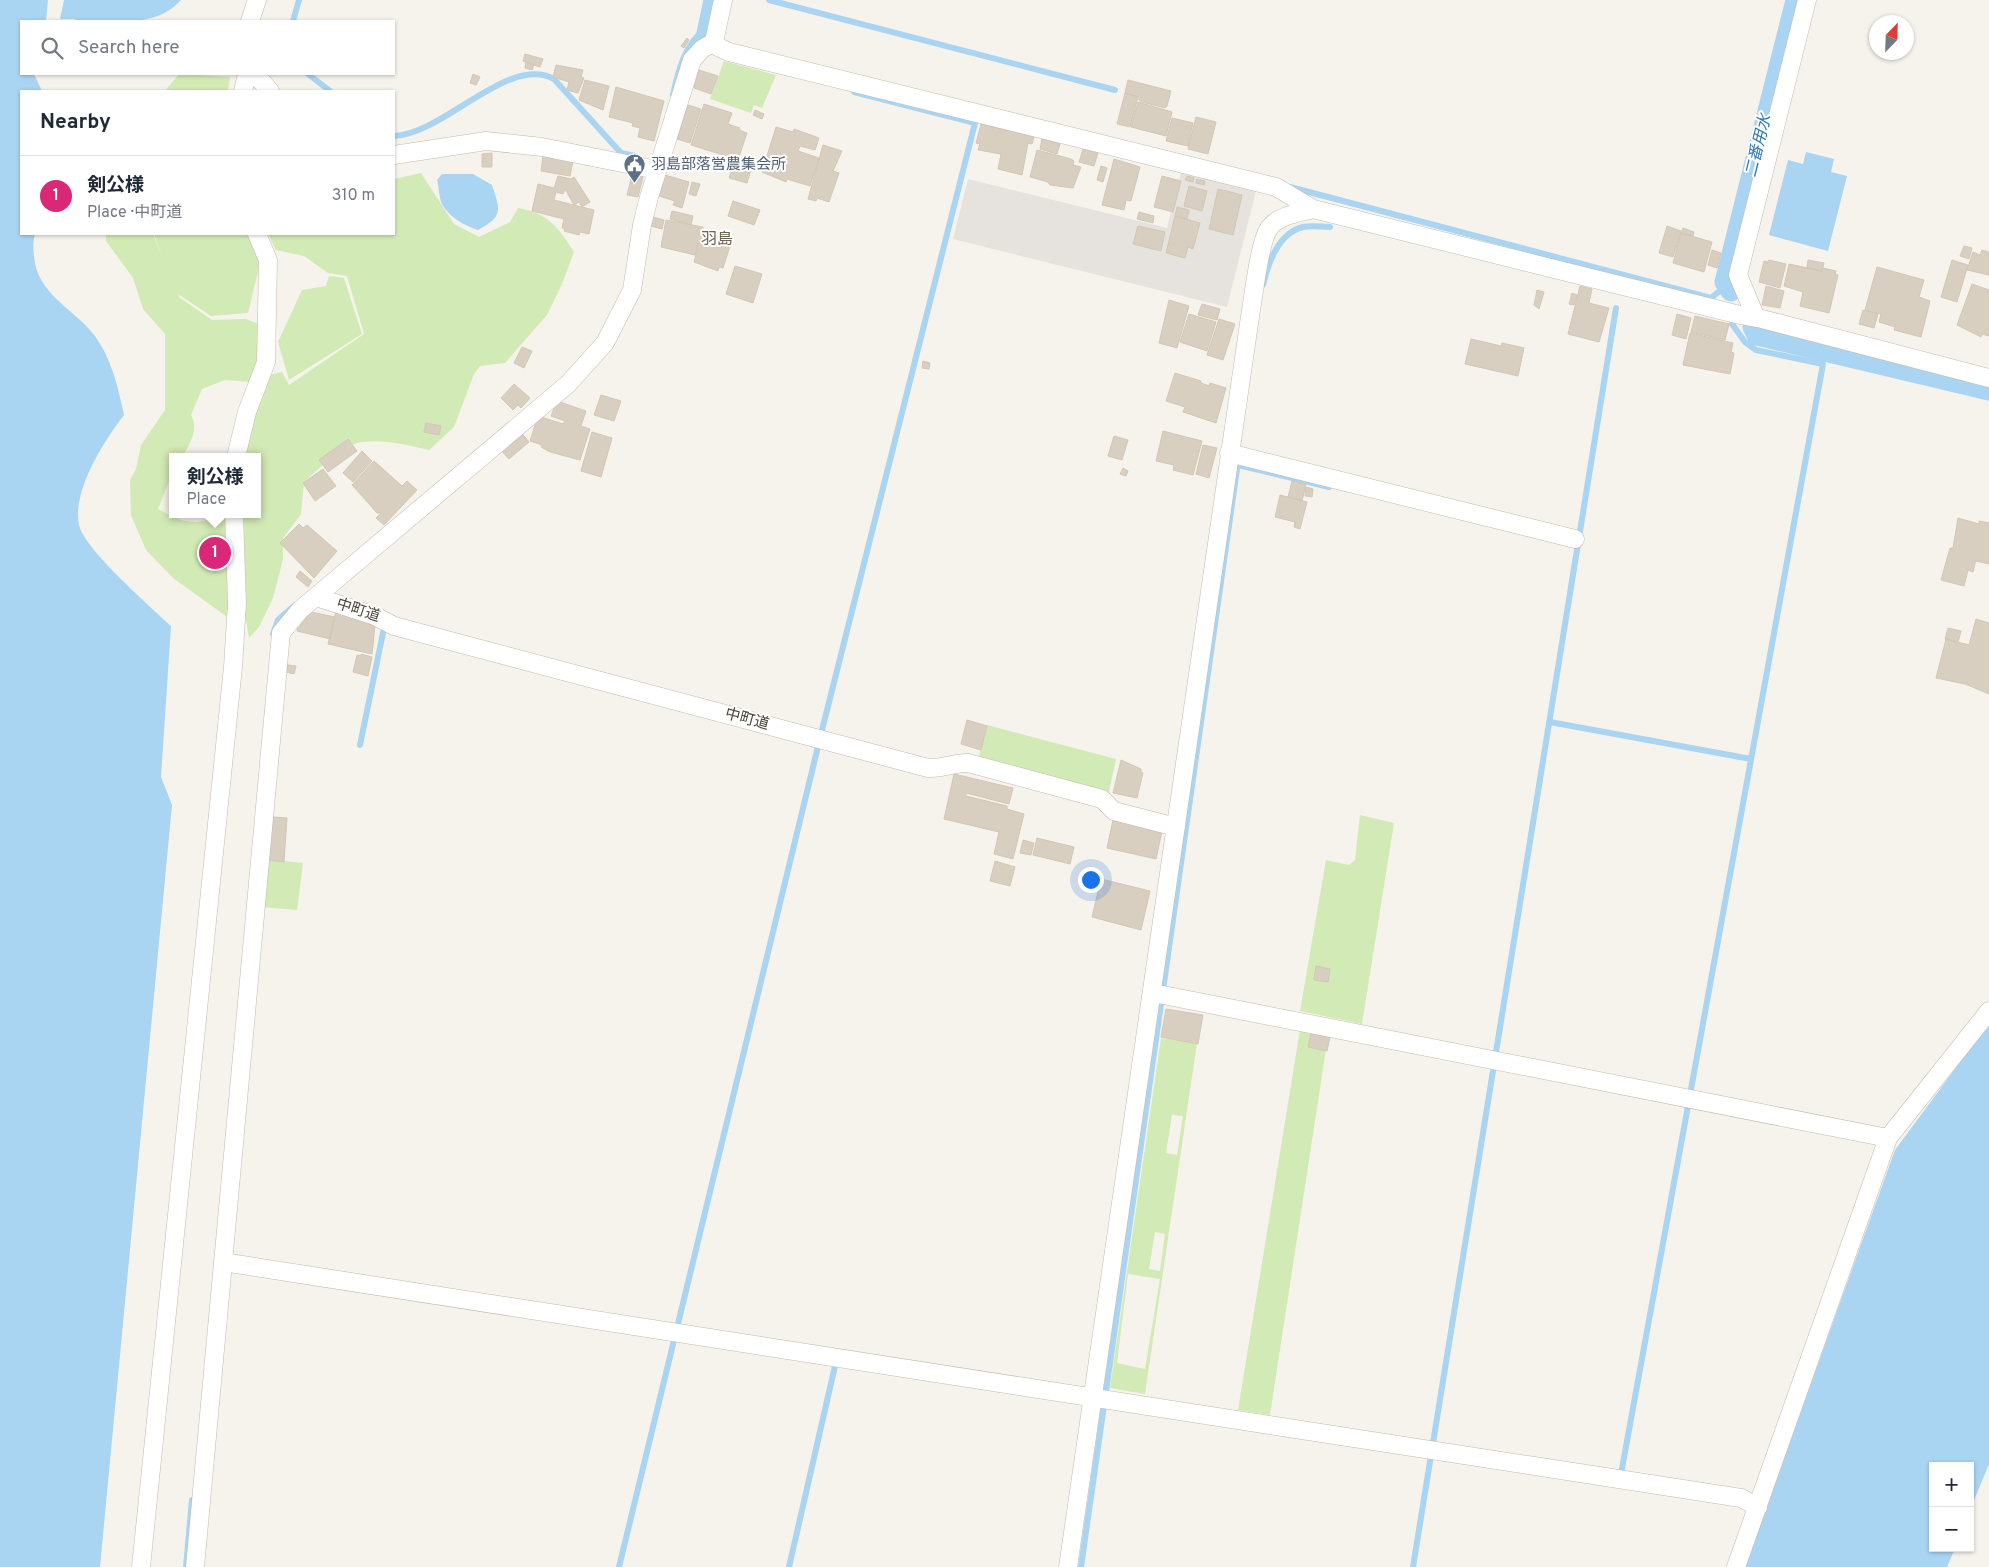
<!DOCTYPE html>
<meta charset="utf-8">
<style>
:root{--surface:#fff;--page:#f2f2f3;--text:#1f2937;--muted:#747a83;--line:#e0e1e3;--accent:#db2777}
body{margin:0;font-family:Overpass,"Noto Sans JP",sans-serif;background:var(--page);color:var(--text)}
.controls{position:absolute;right:15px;bottom:15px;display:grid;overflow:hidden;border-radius:0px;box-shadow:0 1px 4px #0004}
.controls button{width:45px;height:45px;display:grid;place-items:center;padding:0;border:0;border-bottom:1px solid var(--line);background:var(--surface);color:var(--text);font:25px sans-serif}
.compass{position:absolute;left:1869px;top:15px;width:45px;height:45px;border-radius:50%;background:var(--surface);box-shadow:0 1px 4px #0004;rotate:23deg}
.you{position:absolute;left:1090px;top:879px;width:18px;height:18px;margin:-12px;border:4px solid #fff;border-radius:50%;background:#1a73e8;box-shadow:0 0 0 8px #1a73e833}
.badge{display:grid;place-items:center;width:32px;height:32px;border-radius:50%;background:var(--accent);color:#fff;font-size:16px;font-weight:700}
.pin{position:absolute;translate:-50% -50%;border:2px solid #fff;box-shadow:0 1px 5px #0006}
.popup{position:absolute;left:169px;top:453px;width:92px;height:65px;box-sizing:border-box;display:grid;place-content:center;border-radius:0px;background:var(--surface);filter:drop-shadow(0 1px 4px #0005);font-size:16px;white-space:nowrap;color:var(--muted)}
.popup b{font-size:19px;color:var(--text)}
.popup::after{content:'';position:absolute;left:50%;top:100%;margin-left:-10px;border:10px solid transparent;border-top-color:var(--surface)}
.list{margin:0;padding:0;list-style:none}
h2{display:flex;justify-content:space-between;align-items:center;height:65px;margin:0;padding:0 20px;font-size:21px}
h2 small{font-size:16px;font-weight:400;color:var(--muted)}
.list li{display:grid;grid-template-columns:32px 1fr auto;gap:15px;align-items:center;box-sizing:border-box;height:80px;padding:0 20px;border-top:1px solid var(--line)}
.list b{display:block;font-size:19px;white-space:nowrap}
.list p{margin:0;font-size:16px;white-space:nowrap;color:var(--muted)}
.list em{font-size:16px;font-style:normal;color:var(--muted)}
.icon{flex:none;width:28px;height:28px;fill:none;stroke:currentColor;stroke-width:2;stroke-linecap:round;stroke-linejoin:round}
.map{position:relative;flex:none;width:1989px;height:1567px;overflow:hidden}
.search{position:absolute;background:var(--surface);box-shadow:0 1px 4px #0004;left:20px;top:20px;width:375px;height:55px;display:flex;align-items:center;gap:12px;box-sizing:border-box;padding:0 18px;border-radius:0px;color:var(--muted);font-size:19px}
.panel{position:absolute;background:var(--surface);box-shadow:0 1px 4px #0004;left:20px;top:90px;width:375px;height:145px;border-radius:0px}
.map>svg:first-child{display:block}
.industrial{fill:#e6e2dd}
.green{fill:#d2eab5;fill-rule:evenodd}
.water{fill:#a9d4f2}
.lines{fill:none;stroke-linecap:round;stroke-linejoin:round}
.stream{stroke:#a9d4f2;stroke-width:6}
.canal{stroke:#a9d4f2;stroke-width:21}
.building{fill:#d8cfc1;stroke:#d3c7b4}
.street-casing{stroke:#c2bbae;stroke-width:19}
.street{stroke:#fff;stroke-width:18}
.labels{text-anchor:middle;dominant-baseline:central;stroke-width:4;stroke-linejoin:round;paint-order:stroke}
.service-label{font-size:15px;fill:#4e5e75;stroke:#fff;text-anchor:start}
.street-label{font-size:15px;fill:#4b4439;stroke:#fff}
.water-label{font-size:16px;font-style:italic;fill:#2e7ab2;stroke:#fff}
.neighbourhood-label{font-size:16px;fill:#6e6250;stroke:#fff}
</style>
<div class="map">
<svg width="1989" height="1567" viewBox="0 0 1989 1567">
<rect width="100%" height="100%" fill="#f6f3ec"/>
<path class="industrial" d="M1181,172l75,19 -29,116 -274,-68 15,-60 199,49z"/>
<path class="green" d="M724,61l52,14 -14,33 -8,-3 -3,8 -41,-14z
M179,74l51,3 -2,14h-63z
M421,173l33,51 25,13 31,-15 8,-14c30,5 40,19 56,44l-12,32 -15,31 -42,48 -25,3 -6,8 -20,53 -25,23c-21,-5 -45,-11 -67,-8 -15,1 -46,29 -58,40l-3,32 -18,24v21l-10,39 -14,29 -10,11 -6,-35 -4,-89h19v-57h-14l21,-81 17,-4 7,13 75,-51 -17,-58 -19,-3 -24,-17 -28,-6 -8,-16h126v-55z
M106,234h47l9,22 -8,-22h95l11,30 -12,49 -37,3 -33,-22 2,4 32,22 34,-1 15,6 1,37 -10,20 -27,-2 -23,9 -11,26c8,14 -1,29 -9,42h-10v17l-14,35c18,10 31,17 52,10 8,-2 10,-5 19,-5l1,105 -57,-41 -27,-28 -15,-35 -1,-35 6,-11 5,-24 24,-35v-76l-22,-25 -10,-31 -27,-37z
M329,276l15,2 18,56 -73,46 -11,-38 24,-52 24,-4z
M987,725l129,34 -8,37 -130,-36z
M1360,815l34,8 -32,201 -62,-13 26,-151 23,5 6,-5z
M265,859l38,4 -6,47 -36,-3z
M1300,1030l28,6 -58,379 -32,-5z
M1161,1038l36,5 -52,351 -35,-6zM1172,1115l11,1 -6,39 -11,-2zM1155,1232l10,2 -5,37 -11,-2zM1128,1274l32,5 -15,90 -28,-6z"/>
<path class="water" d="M0,0h48l-2,21h-25v53h13l8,17h-21v143h14c-2,8 -2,14 -1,22 3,39 40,52 61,80 17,24 23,51 29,79 -20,26 -52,76 -45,110 5,24 72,82 92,101l-10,151 11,28 -72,762h-100z
M64,0h117c-25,29 -72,21 -106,21v-2h-15z
M1806,152l28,7 -3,13 16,4 -19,75 -59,-16 19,-75 15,4z
M442,174h31l19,11c8,25 12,31 -14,45 -13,-4 -29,-13 -36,-26 -3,-6 -3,-17 -5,-24z
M1989,1023v441l-19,46v-44h-37v82h22l-8,19h-202l150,-417z"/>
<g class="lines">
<path class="stream" d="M769,0l346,90
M293,21l6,-21
M308,74l22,17
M673,95c5,-23 12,-53 33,-66
M394,136c50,-2 115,-82 160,-57l67,74 14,3
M1290,187l421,111 16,-13
M1263,285c5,-22 15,-52 40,-58 8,-2 19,0 27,0
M1238,465l91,22
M273,634l5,-14 17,-15
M1550,722l201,37
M360,745l24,-117
M1621,1474l202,-1110 -67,-14 -11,-8 -13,-18
M186,1567l6,-67
M619,1567l202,-833 154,-611 -121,-31
M789,1567l46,-201
M1081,1567l157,-1105
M1413,1567l203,-1259"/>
<path class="canal" d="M706,38l8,-38
M1731,291l-6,-9 71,-282
M1753,327l4,8 232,55"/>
</g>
<path class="building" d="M687,38l2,2 -5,8 -3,-2z
M525,54l18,5 -3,8 -17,-6z
M526,62l8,3 -2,5 -7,-2z
M556,65l27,5 -2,7 3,1 -6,15 -11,-3 2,-8 -16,-5z
M699,70l19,6 -7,18 -17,-6z
M473,74l7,3 -4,8 -6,-2z
M585,80l24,6 -6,24 -24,-10z
M1128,80l43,11 -4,15 -2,2 -23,-6 -3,-2v-3l-14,-4z
M616,87l48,14 -10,40 -16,-4 2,-9 -8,-2 1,-3 -24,-6z
M1125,93l13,4 -8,30 -13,-3z
M1138,102l34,10 -6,24 -35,-9z
M704,104l28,9 -4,11 12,4 -1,2 8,3 -11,33 -15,-5 2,-6 -32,-10z
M688,105l13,4 -11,34 -13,-4z
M755,110l9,4 -2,5 -9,-4z
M1196,117l20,5 -8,32 -20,-5z
M1172,118l21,5 -5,23 -22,-5z
M981,124l53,13 -2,7 -4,-1 -6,32 -24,-6 3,-15 -23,-4 2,-6 -4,-1z
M776,127l17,5 1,-3 25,9 -4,12 -15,-4 -2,5 21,7 -9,28 -23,-7 -1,3 -24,-10z
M1042,139l18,5 -3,10 -17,-5z
M823,145l19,6 -9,20 6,2 -10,29 -12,-4 -1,3 -8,-2z
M1083,149l15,4 -4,13 -15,-4z
M1037,150l34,9 3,2 -1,4 8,2 -8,21 -23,-3 -2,-3 -18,-5z
M492,153v14h-10v-13z
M543,156l30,5 -3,15 -29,-5z
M1114,159l26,8 -9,34 -5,-1 -2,10 -22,-5z
M740,161l13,4 -3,8 -12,-5z
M1101,166l6,2 -4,14 -6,-2z
M733,167l17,6 -3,10 -18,-5z
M633,171l11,2 -6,24 -11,-2z
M665,175l24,7 -7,26 -9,-3 2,-4 -16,-5z
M558,176l13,3 3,-2 16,25 -8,5 -3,-5 -5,3 -9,-16 -2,5 -7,-2 -2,8 40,10 -5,24 -9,-2 -1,3 -15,-4 1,-2 -3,-1 2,-9 -32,-8 6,-27 16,4z
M1162,176l19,5 -8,31 -19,-5z
M1187,176l7,2 -1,4 -8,-2z
M1197,179l8,2 -1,4 -8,-2z
M692,182l8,2 -4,12 -7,-2z
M1189,186l18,5 -5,20 -18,-5z
M1218,189l24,6 -9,40 -24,-6z
M733,201l27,9 -6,15 -26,-9z
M1177,207l12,3 -2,9 -12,-3z
M672,211l21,5 -2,9 -21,-6z
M1139,212l15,4 -1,7 -16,-4z
M1175,216l25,7 -7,26 -5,-2 -3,11 -19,-5z
M653,217l11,3 -2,9 -11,-3z
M666,220l37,7 -1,17 -4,-1 -3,12 -34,-8z
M1138,226l27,6 -4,19 -28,-7z
M1667,226l14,5 -8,26 -14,-4z
M1683,228l11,4 -1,4 -12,-3z
M1681,233l31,9 -8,30 -31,-9z
M711,235l21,5 -9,28 -4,-1 -1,4 -24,-9 5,-19 9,2z
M1964,246l8,2 -3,11 -9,-3z
M1712,250l9,3 -4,15 -9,-3z
M1982,250l7,2v23l-22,-5 6,-18 7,3z
M1769,260l17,4 -6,24 -21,-6 5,-21 4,1z
M1808,260l16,3 -2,8 -15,-3z
M1952,260l16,5 -11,37 -16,-5z
M1789,264l33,7 1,-3 13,3 -1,3 3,1 -9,38 -29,-7 3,-14 -19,-6z
M735,266l27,8 -9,29 -27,-9z
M1877,267l47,13 -5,17 11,4 -9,36 -27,-7 1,-3 -16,-5 2,-8 -16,-4z
M1972,284l17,6v46l-7,-2 -1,3 -24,-12z
M1580,286l12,3 -3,14 20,5 -10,34 -31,-8z
M1766,286l18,5 -4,17 -18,-3z
M1537,290l7,2 -5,17 -5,-4z
M1572,293l5,2 -3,10 -5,-1z
M1169,300l20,6 -12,42 -18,-5z
M1202,304l18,5 -3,11 -19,-5z
M1863,310l15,4 -4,14 -15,-4z
M1189,314l27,8 -9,29 -27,-9z
M1677,314l14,4 -5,21 -14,-4z
M1695,316l34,8 -4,16 -34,-8z
M1219,319l16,5 -12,36 -16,-5z
M1690,333l43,10 -2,9 3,1 -4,21 -47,-9z
M1471,339l30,7 1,-3 22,5 -6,28 -53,-12z
M522,347l10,4 -8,17 -10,-5z
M923,361l7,2 -1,6 -7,-1z
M1175,373l26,8v2l8,3 1,-3 16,5 -10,35 -33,-11 2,-5 -19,-6z
M514,384l16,14 -9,10 -3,-3 -5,5 -12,-12z
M601,395l20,6 -7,20 -20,-6z
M557,401l29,10 -5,15 9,3 -10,31 -30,-8 -9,-5 1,-2 -12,-4 8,-25 25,8 2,-3 -14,-5z
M426,423l15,3 -2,9 -15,-3z
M520,431l9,11 -20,17 -9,-10z
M1163,431l39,10 -9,34 -20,-5 1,-5 -18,-4z
M592,432l20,6 -11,39 -20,-6z
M1114,436l14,4 -6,20 -14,-4z
M348,439l9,12 -29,21 -9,-12z
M1203,445l14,3 -8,30 -13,-4z
M362,451l10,10 -19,21 -10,-9z
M374,461l28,25 5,-5 10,9 -33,35 -8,-7 5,-5h-4l-25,-28z
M1123,468l5,3 -2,5 -6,-2z
M323,469l13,17 -21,15 -12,-18z
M1292,481l14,3 -4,17 -14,-4z
M1306,487l7,2 -1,8 -7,-1z
M1280,495l27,7 -7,27 -6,-2 1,-5 -20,-5z
M1958,518l21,6v-3l10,2v41l-13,-3v-2l-3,13 -5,-2 -4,16 -23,-6 9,-32h3z
M299,524l4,4 4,-3 30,26 -23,27 -34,-35z
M300,571l12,10 -4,6 -12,-10z
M336,611l27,6 -1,5 13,3 -3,29 -44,-10z
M311,612l24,5 -5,22 -33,-8 3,-14 6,1 2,-5z
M1976,619l13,4v71l-24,-10 -29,-6 10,-39 23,6z
M1948,628l13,3 -3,11 -13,-3z
M361,654l11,3 -4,19 -15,-4 4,-17 4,1z
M288,665l8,1 -2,8 -8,-2z
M967,720l20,6 -6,24 -20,-6z
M1121,760l20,9v3l2,1 -6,25 -24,-5z
M954,774l59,14 -4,16 -43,-11v3l41,10v3l17,5 -11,45 -19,-5 5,-22 -55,-13z
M273,817l14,1 -3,44 -16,-2z
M1113,820l49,11 -6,28 -49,-11z
M1037,838l37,9 -4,17 -37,-9z
M1023,840l11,3 -3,12 -11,-2z
M995,861l20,6 -5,19 -20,-5z
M1101,879l49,12 -9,39 -49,-13z
M1316,966l14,3 -2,13 -14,-2z
M1166,1009l37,6 -5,29 -37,-7z
M1311,1033l19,4 -3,14 -19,-4z"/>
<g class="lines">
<defs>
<path id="street" d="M723,0l-9,42 4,5 11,5 547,135 37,22 427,106 22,4 227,59
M250,21l7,-21
M255,74l15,17
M243,91l4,-17
M394,155l92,-14 56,6 115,23
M1756,318l-18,-43 69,-275
M1229,453l346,86
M236,457l11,-45 19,-50 2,-102 -11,-26
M316,597l59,19 19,10 534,142c16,1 27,-6 40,-5l134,36 12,12 62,16
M1153,993l735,145
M223,1262c506,81 1012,157 1518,236l17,9
M141,1567l92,-900 4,-64 -3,-89
M195,1567l86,-934 19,-23 268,-226 37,-41 27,-53 10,-65 7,-28 43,-137 10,-11 12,-7
M1068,1567l183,-1257c3,-17 9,-72 19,-83 10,-12 29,-14 43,-18
M1736,1567l152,-429 101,-127"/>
</defs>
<use href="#street" class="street-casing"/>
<use href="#street" class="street"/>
</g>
<defs>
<symbol id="civic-pin" viewBox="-11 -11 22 30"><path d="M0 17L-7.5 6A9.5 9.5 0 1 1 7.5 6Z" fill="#5c6f8a" stroke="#fff"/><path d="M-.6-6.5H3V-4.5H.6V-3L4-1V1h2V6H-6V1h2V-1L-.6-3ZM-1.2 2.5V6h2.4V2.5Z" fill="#fff"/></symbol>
</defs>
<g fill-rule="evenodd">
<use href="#civic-pin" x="622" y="152" width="25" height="34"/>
</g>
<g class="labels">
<g class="service-label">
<text x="651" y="165">羽島部落営農集会所</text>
</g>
<g class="street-label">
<text transform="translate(358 611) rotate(18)">中町道</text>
<text transform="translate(747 720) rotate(15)">中町道</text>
</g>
<g class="water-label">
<text transform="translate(1759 146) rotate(-76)">二番用水</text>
</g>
<g class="neighbourhood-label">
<text x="717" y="240">羽島</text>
</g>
</g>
</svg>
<div class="controls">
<button>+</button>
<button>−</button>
</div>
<svg class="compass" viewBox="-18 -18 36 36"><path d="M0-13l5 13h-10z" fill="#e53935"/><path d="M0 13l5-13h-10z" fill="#747a83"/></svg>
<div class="you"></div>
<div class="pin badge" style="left:215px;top:553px">1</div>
<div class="popup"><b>剣公様</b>Place</div>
<div class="search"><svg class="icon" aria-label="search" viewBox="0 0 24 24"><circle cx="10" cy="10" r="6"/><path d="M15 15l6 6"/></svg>Search here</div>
<section class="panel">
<h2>Nearby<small></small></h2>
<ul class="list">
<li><span class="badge">1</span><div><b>剣公様</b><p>Place · 中町道</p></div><em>310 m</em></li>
</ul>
</section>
</div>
